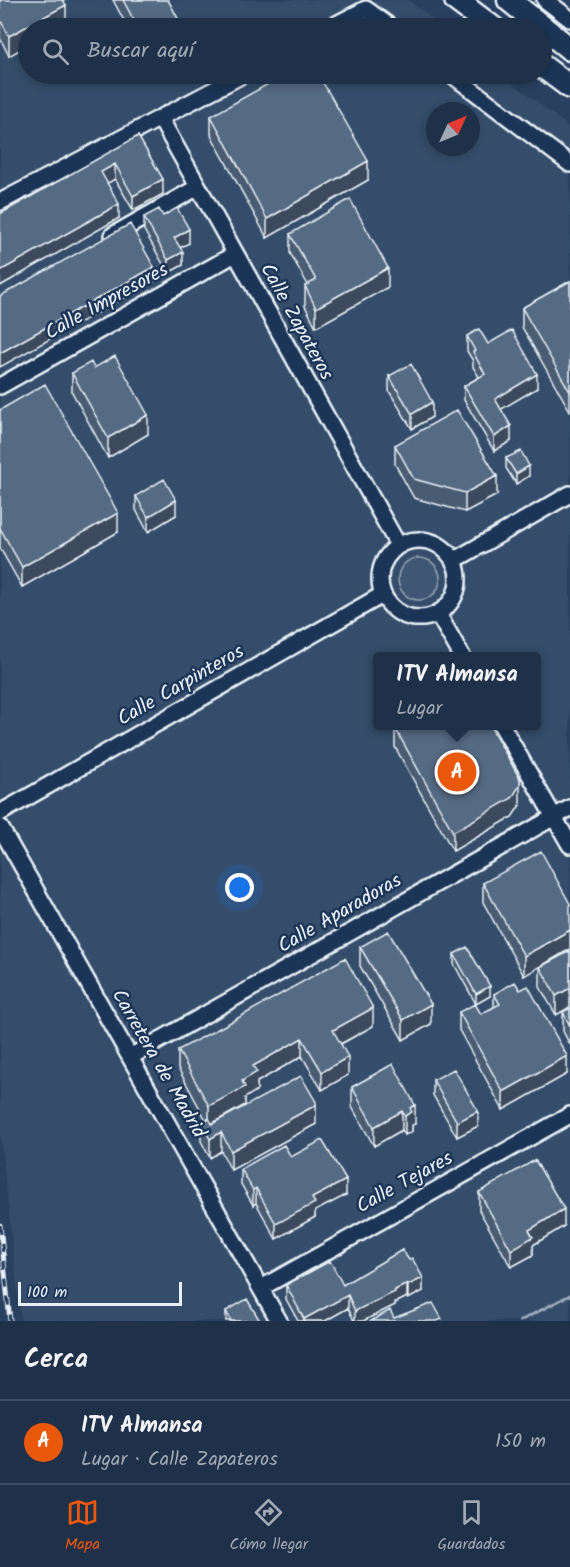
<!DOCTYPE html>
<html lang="es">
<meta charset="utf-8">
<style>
:root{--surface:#1f3049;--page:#2c3c53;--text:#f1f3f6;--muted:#a1a9b4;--line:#3c4b61;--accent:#ea580c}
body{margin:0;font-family:Kalam,sans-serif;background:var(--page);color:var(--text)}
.compass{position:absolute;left:426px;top:102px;width:54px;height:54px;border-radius:50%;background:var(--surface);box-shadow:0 3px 9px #0003;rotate:46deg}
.scale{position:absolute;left:18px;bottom:15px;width:164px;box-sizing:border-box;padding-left:6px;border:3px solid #e8f1f8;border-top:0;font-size:16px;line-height:21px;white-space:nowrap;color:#e8f1f8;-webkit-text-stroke:4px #1d3557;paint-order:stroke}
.you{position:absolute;left:240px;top:888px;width:21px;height:21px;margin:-15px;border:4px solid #fff;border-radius:50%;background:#1a73e8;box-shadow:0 0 0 9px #1a73e833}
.badge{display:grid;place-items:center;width:39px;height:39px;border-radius:50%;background:var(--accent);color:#fff;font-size:20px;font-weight:700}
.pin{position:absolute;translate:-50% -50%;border:3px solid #fff;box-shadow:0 2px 6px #0006}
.popup{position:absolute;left:373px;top:652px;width:168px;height:78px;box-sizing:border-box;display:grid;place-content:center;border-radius:6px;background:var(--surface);filter:drop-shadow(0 2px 4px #0005);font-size:20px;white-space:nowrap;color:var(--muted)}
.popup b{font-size:22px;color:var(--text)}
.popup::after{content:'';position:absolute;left:50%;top:100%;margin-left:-12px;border:12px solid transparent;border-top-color:var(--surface)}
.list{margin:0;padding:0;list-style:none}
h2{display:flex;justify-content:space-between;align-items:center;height:78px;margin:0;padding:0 24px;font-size:26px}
h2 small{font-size:20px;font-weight:400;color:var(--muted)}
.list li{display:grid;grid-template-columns:39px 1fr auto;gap:18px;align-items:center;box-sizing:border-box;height:84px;padding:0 24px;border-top:2px solid var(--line)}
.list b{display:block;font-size:22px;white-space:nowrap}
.list p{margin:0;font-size:20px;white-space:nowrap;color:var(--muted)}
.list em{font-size:20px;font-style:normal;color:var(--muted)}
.icon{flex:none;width:33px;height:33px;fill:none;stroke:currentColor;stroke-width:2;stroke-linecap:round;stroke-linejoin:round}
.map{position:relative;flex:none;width:570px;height:1321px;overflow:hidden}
.search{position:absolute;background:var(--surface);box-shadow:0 3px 9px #0003;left:18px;right:18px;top:18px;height:66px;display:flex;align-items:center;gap:15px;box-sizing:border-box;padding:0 21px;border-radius:33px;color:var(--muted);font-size:22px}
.sheet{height:162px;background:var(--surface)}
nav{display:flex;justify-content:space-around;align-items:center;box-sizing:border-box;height:84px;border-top:2px solid var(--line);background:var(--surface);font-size:16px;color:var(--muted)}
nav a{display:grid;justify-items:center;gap:3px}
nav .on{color:var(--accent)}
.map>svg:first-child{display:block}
.built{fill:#364d6b;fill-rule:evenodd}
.green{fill:#415774;stroke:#94a4b6;stroke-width:1.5}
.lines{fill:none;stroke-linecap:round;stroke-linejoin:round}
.stream{stroke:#9dabbd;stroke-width:3}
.minor-casing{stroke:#e8f1f8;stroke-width:20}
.highway-casing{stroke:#e8f1f8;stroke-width:27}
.minor{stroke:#1d3557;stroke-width:15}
.highway{stroke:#1d3557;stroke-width:22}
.rail-casing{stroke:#e8f1f8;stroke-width:5}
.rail{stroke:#1d3557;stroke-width:3;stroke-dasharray:9;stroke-linecap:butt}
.wall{fill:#495b71;stroke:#e8f1f8;stroke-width:1.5}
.shaded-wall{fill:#3c4a5c;stroke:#e8f1f8;stroke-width:1.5}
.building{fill:#556a83;stroke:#e8f1f8;stroke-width:1.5}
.labels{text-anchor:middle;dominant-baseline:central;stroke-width:5;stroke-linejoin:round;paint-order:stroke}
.street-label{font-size:20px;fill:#e8f1f8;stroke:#1d3557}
</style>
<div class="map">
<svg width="570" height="1321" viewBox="0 0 570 1321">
<rect width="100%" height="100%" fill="#294061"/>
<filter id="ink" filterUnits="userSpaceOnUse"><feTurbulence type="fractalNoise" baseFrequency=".0167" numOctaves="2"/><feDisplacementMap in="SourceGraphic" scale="12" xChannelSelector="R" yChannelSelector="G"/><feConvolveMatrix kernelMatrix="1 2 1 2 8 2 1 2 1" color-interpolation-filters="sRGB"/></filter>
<g filter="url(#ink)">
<path class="built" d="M0,0h408l36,28h-416v46h473l69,54v1193h-549l-21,-188zM435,111h36v36h-36zM378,656h158v70h-158z"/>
<path class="green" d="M398 579a21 21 0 1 1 42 0a21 21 0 1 1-42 0Z"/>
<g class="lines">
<path class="stream" d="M520,1321l50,-26"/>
<defs>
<path id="minor" d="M545,0l25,19
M329,28l37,-19 26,19
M451,74l119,90
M160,118l238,427
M0,202l244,-128
M113,235l85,-48
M0,386l235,-132
M380 579a39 39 0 1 1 78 0a39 39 0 1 1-78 0Z
M453,561l117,-67
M438,614l24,42
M502,726l68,119
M0,813l382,-218
M0,827l279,494
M130,1057l440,-249
M261,1288l309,-173"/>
<path id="highway" d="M456,0l37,28
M509,0l61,49
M542,66l28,21"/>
</defs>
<use href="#minor" class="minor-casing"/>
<use href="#highway" class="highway-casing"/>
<use href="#minor" class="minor"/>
<use href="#highway" class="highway"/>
<defs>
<path id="rail" d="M0,1225l10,96"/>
</defs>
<use href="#rail" class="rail-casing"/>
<use href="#rail" class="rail"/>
</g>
<path class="wall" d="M0,0l66,24 -8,4h-30l-19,28 -9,-18z
M113,0h55l15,28h-55z
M211,116l157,64 -101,58 -56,-103z
M138,136l25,58 -30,16 -18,-31 -8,4 12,35 -119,68z
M163,216l26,27 -9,4 3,18 -15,8 -24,-43v-13z
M290,234l98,53 -72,40 -11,-21v-20l3,-1 -18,-32z
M570,281v130l-48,-84v-19z
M467,336l21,8 49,44 -36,21 10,32 -17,10 -30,-51v-14l15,-9 -6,-10v-6l-6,-10z
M94,368l54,66 -40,24 -36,-66v-19z
M389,376l43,41 -20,12 -23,-38z
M0,410l118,122 -96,55 -22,-39z
M395,445l102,50 -32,17 -51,-14 -19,-34z
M506,458l23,18 -13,8 -10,-16z
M136,496l40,19 -28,17 -12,-22z
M395,728l125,77 -8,12 -59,34 -58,-104z
M483,883l87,21 -46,72 -41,-74z
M360,947l71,77 -28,16 -43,-74z
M570,951v56l-14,8 -16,-28v-20z
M454,954l36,42 -14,8 -22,-40z
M520,990l47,84 -64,36 -44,-80v-18l22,2 13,-7v-13z
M570,1008v37l-7,-14v-19z
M373,1026l-32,18 7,31 -26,15 -20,-34 -45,26v8l-12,8v7l-34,18 1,1h104l-85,46 -10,-19 -11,7 -9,-17v-18l5,-3 -28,-52v-18z
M393,1064l22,60 -3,1v6l-7,4 -3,-5 -28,16 -22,-39v-20z
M433,1080l45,46 -21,11 -24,-42z
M291,1157l55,38 -31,16v6l-39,22 -20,-36 -3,2 -12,-21v-15z
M479,1192l85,34 -31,19v10l-22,12 -32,-57z
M402,1250l21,41 -15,8 -1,-2 -12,6v2l-32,16h-9l-6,-13 -23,13h-27l-12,-22v-14h57z
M226,1311l34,10h-34z"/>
<path class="shaded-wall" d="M66,5v19l-8,4h-30v17l-19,11v-20z
M368,161v19l-101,58v-19z
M115,164v15l-14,8v-15z
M163,179v15l-30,16v-14z
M119,204v14l-119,68v-15z
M189,229v14l-15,8v-13z
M183,252v13l-15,8v-13z
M154,267v14l-154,86v-14z
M388,268v19l-72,40v-19z
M537,374v14l-42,25v-14z
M432,402v15l-20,12v-15z
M148,415v19l-40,24v-20z
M511,426v15l-17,10v-14z
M529,466v10l-13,8v-10z
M497,476v19l-32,17v-19z
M176,500v15l-28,17v-15z
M118,513v19l-96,55v-20z
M520,779v26l-8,12 -59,34v-19z
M570,930v19l-46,27v-20z
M490,986v10l-14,8v-10z
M570,988v19l-14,8v-19z
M431,1004v20l-28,16v-20z
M373,1008v18l-40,22v-18z
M302,1038v18l-45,26v8l-12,8v7l-36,20v-19l33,-25 11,-15z
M567,1056v18l-64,36v-18z
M348,1057v18l-26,15v-18z
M316,1105v19l-85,46v-19z
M415,1105v19l-3,1v6l-7,4v-19l5,-8z
M402,1111v19l-28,16v-19z
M478,1111v15l-21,11v-15z
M221,1132v19l-11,7v-19z
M346,1180v15l-31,16v6l-39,22v-15l36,-26z
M256,1188v15l-3,2v-15z
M564,1209v17l-31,19v10l-22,12v-17l18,-20z
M423,1278v13l-15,8v-14z
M407,1284v13l-12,6v2l-32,16h-8v-10z
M348,1295v13l-23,13h-21v-2z"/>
<path class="building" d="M0,0h63l3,5 -57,31 -9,-17z
M123,0h45l15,28h-45z
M286,74h32l50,87 -101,58 -56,-103z
M138,136l25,43 -30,17 -18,-32 -14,8 18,32 -119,67v-57z
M350,199l38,69 -72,40 -11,-22 11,-6 -26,-46z
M177,208l12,21 -15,9 9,14 -15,8 -24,-43 15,-8 4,7z
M130,224l24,43 -154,86v-57z
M570,281v111l-48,-84z
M479,329l9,15 24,-14 25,44 -42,25 16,27 -17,11 -30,-51 21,-12 -12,-22 2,-1 -8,-15z
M115,356l33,59 -40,23 -36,-65 19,-11 3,6z
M411,364l21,38 -20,12 -23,-38z
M45,384l73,129 -96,54 -22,-39v-118z
M457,410l40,66 -32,17 -51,-14 -19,-34z
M521,451l8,15 -13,8 -10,-16z
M164,479l12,21 -28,17 -12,-21z
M399,726h91l30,53v6l-8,13 -59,34 -58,-104z
M541,851l29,53v26l-46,26 -41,-73z
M388,931l43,73 -28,16 -43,-73z
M467,947l23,39 -14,8 -22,-40z
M570,951v37l-14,8 -16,-29z
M345,958l28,50 -40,22 15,27 -26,15 -20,-34 -49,28 4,6 -15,9 3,6 -36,19 -31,-56 51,-27z
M515,982l5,8 8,-4 39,70 -64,36 -44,-80 16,-8 6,10 19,-10 -6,-10z
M570,1008v18l-7,-14z
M393,1064l22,41 -5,3 2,4 -7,4 -3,-5 -28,16 -22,-40z
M454,1069l24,42 -21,11 -24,-42z
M301,1076l15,26v3l-85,46 -10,-19 -11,7 -9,-16 8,-5 3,6z
M322,1140l24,40 -34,18 3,5 -39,21 -20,-36 -3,2 -12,-21 43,-24 7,12z
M535,1160l29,49 -35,21 4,7 -22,13 -32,-58z
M402,1250l7,10 3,-2 11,20 -15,7 -1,-1 -12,6v2l-40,19 -7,-16 -44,24 -18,-34 44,-24 13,24z
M247,1299l13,22h-29l-5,-10z
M433,1303l9,16 -5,2h-66l19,-11 4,8z"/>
</g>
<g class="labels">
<g class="street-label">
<text transform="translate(107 302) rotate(-29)">Calle Impresores</text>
<text transform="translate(296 322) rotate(61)">Calle Zapateros</text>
<text transform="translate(181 686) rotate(-30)">Calle Carpinteros</text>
<text transform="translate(340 914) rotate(-30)">Calle Aparadoras</text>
<text transform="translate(158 1064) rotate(60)">Carretera de Madrid</text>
<text transform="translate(405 1183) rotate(-29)">Calle Tejares</text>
</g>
</g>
</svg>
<svg class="compass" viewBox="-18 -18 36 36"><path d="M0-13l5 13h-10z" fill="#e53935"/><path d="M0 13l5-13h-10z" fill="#a1a9b4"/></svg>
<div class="scale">100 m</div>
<div class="you"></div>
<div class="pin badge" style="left:457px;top:772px">A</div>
<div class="popup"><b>ITV Almansa</b>Lugar</div>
<div class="search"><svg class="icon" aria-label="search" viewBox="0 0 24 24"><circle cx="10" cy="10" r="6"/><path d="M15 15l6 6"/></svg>Buscar aquí</div>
</div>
<section class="sheet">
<h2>Cerca<small></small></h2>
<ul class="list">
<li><span class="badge">A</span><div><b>ITV Almansa</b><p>Lugar · Calle Zapateros</p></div><em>150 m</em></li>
</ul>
</section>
<nav>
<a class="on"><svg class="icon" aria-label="map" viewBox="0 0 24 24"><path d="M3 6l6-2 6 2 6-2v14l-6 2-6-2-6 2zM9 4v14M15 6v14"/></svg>Mapa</a>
<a><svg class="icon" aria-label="directions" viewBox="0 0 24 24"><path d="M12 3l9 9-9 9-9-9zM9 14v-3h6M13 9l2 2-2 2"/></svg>Cómo llegar</a>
<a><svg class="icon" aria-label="saved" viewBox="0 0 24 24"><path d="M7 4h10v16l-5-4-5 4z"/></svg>Guardados</a>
</nav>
